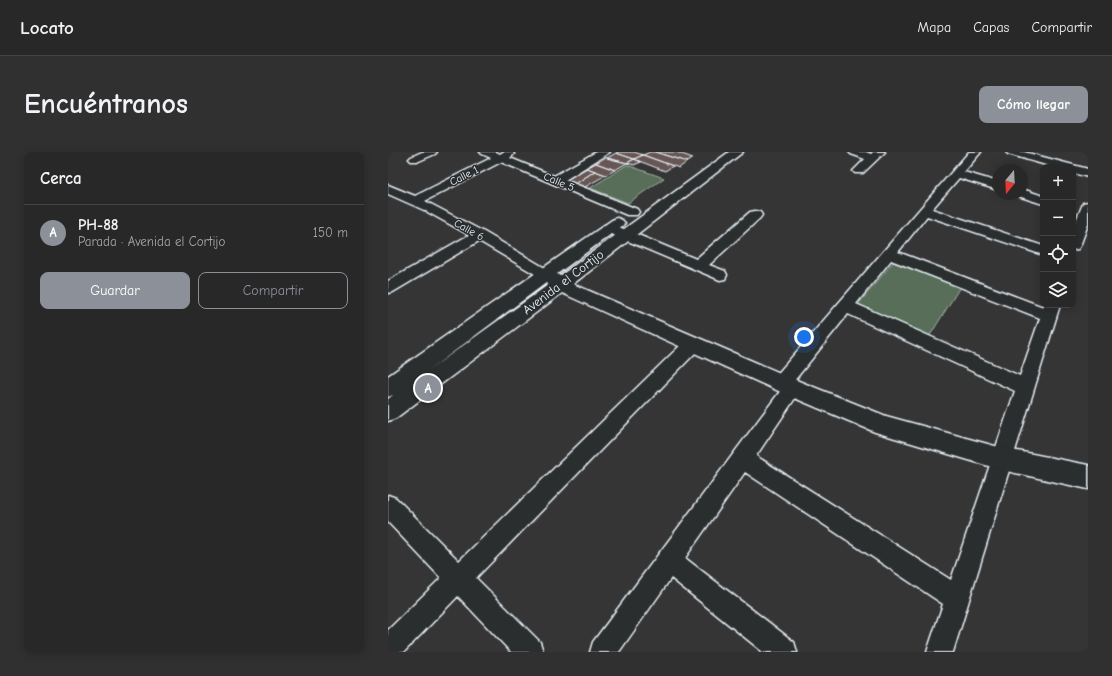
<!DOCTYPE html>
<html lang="es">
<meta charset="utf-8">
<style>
:root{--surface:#282828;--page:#303030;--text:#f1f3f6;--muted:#a5a6a8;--line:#444445;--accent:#8c9099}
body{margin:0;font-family:"Comic Neue",sans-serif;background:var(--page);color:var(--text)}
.controls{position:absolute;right:12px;top:12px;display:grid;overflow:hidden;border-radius:8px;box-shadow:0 2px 10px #0003}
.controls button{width:36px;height:36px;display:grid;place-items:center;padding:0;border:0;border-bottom:1px solid var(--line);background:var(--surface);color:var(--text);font:20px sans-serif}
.compass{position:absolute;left:604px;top:12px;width:36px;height:36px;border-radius:50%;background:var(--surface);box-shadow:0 2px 10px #0003;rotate:198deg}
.you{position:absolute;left:416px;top:185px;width:14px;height:14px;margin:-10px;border:3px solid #fff;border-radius:50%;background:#1a73e8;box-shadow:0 0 0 6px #1a73e833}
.badge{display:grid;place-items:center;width:26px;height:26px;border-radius:50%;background:var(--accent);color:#fff;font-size:13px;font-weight:700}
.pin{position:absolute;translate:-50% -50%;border:2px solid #fff;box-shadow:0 1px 4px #0006}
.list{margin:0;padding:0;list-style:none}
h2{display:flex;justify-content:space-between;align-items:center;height:52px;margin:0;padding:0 16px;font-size:17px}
h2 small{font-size:13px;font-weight:400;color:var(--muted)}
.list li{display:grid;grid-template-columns:26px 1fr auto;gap:12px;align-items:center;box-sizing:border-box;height:56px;padding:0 16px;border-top:1px solid var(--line)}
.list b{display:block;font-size:15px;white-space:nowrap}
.list p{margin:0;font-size:13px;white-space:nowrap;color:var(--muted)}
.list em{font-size:13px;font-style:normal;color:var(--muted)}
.actions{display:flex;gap:8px;padding:12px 16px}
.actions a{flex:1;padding:9px 0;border:1px solid var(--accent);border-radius:8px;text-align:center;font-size:14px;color:var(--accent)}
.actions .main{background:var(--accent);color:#fff}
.icon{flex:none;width:22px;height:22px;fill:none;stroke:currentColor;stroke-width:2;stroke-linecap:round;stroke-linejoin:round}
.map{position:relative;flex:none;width:700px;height:500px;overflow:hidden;border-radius:8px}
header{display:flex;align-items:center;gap:24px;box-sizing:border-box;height:56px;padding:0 20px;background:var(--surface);border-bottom:1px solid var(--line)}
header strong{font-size:19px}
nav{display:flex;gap:22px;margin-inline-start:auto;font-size:14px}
.intro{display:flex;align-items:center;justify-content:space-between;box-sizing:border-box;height:96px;padding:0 24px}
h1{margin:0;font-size:28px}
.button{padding:10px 18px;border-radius:8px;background:var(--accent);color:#fff;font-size:14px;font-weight:700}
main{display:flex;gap:24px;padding:0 24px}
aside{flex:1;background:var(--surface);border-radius:8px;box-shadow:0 2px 10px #0003}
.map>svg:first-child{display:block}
.green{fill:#586e59;stroke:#a0b0a8}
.building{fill:#685654;stroke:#e8f1f8}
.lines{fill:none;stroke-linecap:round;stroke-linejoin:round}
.minor-casing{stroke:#e8f1f8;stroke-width:3}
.tertiary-casing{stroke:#e8f1f8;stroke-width:3}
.minor{fill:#2a2d2e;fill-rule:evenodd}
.tertiary{fill:#2a2d2e;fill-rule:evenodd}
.labels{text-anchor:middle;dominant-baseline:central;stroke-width:3;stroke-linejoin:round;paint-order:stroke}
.far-street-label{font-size:11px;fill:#e8f1f8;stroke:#2a2d2e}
.street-label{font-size:13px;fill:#e8f1f8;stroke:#2a2d2e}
</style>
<header>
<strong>Locato</strong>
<nav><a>Mapa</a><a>Capas</a><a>Compartir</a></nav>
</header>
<div class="intro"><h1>Encuéntranos</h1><a class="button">Cómo llegar</a></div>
<main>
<aside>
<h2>Cerca<small></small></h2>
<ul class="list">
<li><span class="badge">A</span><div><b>PH-88</b><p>Parada · Avenida el Cortijo</p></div><em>150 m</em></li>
</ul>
<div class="actions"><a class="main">Guardar</a><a>Compartir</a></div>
</aside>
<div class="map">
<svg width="700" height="500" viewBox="0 0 700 500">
<rect width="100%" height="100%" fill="#363536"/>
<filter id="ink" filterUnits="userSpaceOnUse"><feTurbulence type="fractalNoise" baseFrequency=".025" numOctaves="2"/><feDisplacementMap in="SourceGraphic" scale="8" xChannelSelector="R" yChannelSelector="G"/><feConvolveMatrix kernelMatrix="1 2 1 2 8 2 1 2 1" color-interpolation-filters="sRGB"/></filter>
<g filter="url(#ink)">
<path class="green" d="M239,13l37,13 -36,25 -38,-15z
M505,110l67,25 -31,50 -72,-31z"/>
<path class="building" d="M230,0h16l9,3 -9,4 -18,-6z
M262,0h5l32,10 -8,6 -36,-13z
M267,0h21l17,6 -6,4z
M228,1l18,6 -7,4 -20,-5z
M255,3l30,11 -8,5 -31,-12z
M218,5l1,1 20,5 -12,7 -19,-7z
M246,7l7,3 -7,3 -7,-2z
M208,11l19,7 -9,5 -19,-7z
M199,16l8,3 -20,13 -9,-4z
M207,19l11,4 -21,12 -10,-3z"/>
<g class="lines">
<defs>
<path id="minor" d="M34,0h15l-2,2 -16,7h-8l-2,-2 2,-2z
M92,0h16l4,2 3,-2h9l2,2 -4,4 44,18 42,-24h14l-45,28 72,29 2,3 -2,3h-10l-126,-53 -76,39 59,31 66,39 2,3 -2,3 -5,2 -5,-2 -61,-36 -86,51 -5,1v-12l81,-46 -45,-25 -36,-16v-9l27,11 76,-38 -9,-4z
M461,0h17l5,2 2,-2h12l-22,21h-8l-2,-2 12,-12 -14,-5z
M581,0h12l-17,20 34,10v8l-39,-12 -27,31 111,37v9l-116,-39 -29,36 145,55 1,-2h16l-107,347h-26l16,-48 -198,-132 -60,86 109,84 3,10h-34l-92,-74 -52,74h-29l3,-10 188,-252 -7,-2 -2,-5 2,-5zM503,108l149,58 -20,58 -164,-72zM460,162l167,77 -64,189 -195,-124 46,-68 -2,-5 -6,-2z
M618,0h18l64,17v8l-15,-4v-6h-20l-45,-13z
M634,37l21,7v8l-25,-8 -2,-2h6z
M700,50v22l-8,22 -2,3 -5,1v-22l9,-22 1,-3z
M367,59l5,1 2,3 -2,3 -51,47 16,6 2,4 -2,4 -5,1 -116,-49 -2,-3 2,-3h10l82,34 54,-47z
M305,185l6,2 3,5 -3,5 -223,229 64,64 3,10h-32l-53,-56 -54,56h-16v-22l53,-52 -53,-56v-27l8,3 63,63 228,-222z"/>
<path id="tertiary" d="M341,0h14l-170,132 228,98 85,34 116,32 86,17v24l-86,-19 -127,-38 -90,-38 -223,-101 -166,125 -8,3v-22l5,-4 -5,2v-21l224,-156 5,-2 5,2 3,3 -3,3 -65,48 3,2zM158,131l2,2 -119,85z"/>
</defs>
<use href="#minor" class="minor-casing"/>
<use href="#tertiary" class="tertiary-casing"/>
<use href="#minor" class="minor"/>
<use href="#tertiary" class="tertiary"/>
</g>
</g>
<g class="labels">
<g class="far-street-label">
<text transform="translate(76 24) rotate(-27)">Calle 1</text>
<text transform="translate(171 30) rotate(23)">Calle 5</text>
<text transform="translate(81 78) rotate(29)">Calle 6</text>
</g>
<g class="street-label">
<text transform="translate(175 130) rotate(-37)">Avenida el Cortijo</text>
</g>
</g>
</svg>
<div class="controls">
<button>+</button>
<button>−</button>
<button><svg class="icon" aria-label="locate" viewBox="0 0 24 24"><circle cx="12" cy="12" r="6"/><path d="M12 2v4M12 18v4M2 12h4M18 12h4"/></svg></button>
<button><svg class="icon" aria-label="layers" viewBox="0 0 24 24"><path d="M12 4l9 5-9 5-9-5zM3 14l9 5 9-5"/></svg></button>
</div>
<svg class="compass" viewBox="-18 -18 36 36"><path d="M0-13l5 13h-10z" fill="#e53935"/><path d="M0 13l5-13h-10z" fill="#a5a6a8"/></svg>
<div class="you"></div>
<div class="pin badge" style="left:40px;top:236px">A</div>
</div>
</main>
